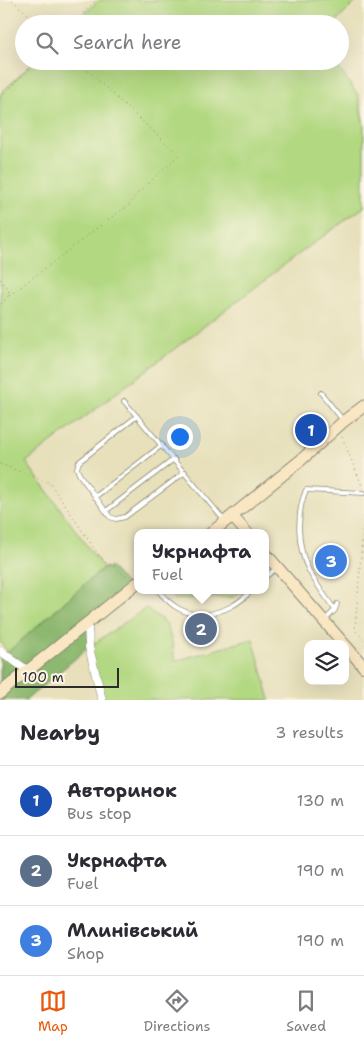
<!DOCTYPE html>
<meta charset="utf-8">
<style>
:root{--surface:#fff;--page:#f7f7f7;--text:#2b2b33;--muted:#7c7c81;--line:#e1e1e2;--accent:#ea580c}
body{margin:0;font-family:"Shantell Sans",sans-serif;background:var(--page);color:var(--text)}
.controls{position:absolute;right:15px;bottom:15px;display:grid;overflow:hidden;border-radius:10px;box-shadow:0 5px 20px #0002}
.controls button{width:45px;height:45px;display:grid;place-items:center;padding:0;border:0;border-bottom:1px solid var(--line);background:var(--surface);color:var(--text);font:25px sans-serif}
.scale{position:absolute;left:15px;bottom:12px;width:104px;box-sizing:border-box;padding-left:5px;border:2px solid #2b2b2b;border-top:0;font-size:14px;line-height:18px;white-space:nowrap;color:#2b2b2b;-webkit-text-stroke:4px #fcf5e5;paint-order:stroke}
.you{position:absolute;left:179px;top:436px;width:18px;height:18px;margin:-12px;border:4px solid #fff;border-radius:50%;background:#1a73e8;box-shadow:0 0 0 8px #1a73e833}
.badge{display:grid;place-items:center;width:32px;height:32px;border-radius:50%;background:var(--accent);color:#fff;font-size:16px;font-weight:700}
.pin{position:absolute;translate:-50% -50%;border:2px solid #fff;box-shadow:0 1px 5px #0006}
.popup{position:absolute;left:134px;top:529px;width:135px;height:65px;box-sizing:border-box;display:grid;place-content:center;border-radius:10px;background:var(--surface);filter:drop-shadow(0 1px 4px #0005);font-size:16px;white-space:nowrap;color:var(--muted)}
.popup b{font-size:19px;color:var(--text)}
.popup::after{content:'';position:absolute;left:50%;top:100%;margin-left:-10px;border:10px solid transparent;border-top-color:var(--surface)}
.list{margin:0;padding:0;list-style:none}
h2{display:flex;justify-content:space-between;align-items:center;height:65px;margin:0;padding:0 20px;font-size:21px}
h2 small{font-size:16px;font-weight:400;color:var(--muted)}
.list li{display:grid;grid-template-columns:32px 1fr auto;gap:15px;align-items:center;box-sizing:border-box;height:70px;padding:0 20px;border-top:1px solid var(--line)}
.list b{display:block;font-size:19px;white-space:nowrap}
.list p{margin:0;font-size:16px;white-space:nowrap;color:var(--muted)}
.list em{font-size:16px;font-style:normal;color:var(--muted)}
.icon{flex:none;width:28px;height:28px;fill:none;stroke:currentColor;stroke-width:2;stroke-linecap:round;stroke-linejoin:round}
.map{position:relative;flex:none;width:364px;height:700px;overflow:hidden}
.search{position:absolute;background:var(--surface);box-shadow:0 5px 20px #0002;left:15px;right:15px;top:15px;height:55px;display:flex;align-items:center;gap:12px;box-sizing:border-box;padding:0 18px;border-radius:28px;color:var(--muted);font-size:19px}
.sheet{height:275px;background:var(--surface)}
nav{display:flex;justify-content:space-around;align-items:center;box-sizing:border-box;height:70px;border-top:1px solid var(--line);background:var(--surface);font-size:14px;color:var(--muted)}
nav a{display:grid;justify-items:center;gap:2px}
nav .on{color:var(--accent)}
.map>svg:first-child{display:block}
.green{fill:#b2d881;stroke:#6e8256}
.forest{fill:#8db86f;stroke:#5c724d}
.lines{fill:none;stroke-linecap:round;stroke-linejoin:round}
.service-casing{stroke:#898673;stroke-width:5.5}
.minor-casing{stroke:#898673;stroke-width:9}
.secondary-casing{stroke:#898673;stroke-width:13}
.path{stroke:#898673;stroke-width:1;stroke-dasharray:1 4;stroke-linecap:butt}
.service{stroke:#fff;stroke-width:4}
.minor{stroke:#fff;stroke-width:8}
.secondary{stroke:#f9e7c3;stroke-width:11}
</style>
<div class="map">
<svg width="364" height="700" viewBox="0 0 364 700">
<rect width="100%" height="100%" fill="#fcf5e5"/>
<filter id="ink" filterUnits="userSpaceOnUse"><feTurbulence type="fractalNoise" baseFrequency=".02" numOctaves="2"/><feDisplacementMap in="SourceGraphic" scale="10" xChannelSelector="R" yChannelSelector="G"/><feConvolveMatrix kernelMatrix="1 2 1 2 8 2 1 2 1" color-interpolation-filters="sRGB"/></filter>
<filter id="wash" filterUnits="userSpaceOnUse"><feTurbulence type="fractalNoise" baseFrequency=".0096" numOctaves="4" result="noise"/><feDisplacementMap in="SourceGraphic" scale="20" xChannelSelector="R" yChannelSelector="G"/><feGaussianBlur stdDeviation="1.12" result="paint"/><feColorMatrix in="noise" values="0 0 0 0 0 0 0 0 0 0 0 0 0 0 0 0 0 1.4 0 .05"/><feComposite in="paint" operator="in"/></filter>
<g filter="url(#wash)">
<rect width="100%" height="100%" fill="#e7e0bb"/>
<path class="green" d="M99,0h259l-24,24h-260z
M35,61h298l25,34 6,30v82l-56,40 -282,215 77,106 -95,84 -8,-10v-548z
M169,590h74l-10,7 -58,2 -4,-4z
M146,608l20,15 6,19 3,19 78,-22 17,61h-168l-13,-53z"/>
<path class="forest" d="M103,568h8l15,16 -38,38 1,25 -63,53h-26v-44l8,-4z"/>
</g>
<g filter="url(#ink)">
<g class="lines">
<defs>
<path id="service" d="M321,393l21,26
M124,401l100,119
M137,416l-58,46 -2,6 2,6 31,43 6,2 9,-2 60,-45
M95,497l67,-52
M106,511l68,-52
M265,577l12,-9
M158,590c11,14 21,21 38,25
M335,610c-9,-13 -19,-26 -26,-39 -12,-24 -13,-57 -3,-81l58,3
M205,615c20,-4 33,-10 47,-25
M326,619l9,-9 2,-6"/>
<path id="minor" d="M88,622l1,25 13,53
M0,651l27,19"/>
<path id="secondary" d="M232,516l15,17
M211,533l90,-73 43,-39 20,-15
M265,553l79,91
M345,645l19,22
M0,693l137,-110"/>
</defs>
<use href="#service" class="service-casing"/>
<use href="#minor" class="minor-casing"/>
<use href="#secondary" class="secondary-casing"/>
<path class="path" d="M12,0l27,24
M73,24l23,-24
M0,98l37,-37
M0,279c12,13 12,14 0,26
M9,296l100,-77 19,-13 9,-12 42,-39 -102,-94
M342,437l21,51
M0,464l50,19 48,71 8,9 8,3 14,13
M364,517l-9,113 9,10"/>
<use href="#service" class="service"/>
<use href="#minor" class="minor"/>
<use href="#secondary" class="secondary"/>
</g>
</g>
</svg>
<div class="controls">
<button><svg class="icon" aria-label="layers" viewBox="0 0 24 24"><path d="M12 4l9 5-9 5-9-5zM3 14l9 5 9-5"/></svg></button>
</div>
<div class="scale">100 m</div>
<div class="you"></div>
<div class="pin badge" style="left:311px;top:430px;background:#1a4fb4">1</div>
<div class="pin badge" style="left:201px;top:629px;background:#5c6f8a">2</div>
<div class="popup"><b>Укрнафта</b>Fuel</div>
<div class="pin badge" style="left:331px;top:561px;background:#3f7fe0">3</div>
<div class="search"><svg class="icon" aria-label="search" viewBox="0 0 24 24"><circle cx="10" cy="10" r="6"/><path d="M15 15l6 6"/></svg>Search here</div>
</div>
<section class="sheet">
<h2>Nearby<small>3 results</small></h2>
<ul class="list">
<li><span class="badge" style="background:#1a4fb4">1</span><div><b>Авторинок</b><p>Bus stop</p></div><em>130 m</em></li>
<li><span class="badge" style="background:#5c6f8a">2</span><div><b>Укрнафта</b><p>Fuel</p></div><em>190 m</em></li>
<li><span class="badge" style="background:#3f7fe0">3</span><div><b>Млинівський</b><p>Shop</p></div><em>190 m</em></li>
</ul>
</section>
<nav>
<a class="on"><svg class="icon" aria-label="map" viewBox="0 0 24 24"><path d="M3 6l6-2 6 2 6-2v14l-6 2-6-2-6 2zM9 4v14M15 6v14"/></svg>Map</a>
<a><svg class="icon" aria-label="directions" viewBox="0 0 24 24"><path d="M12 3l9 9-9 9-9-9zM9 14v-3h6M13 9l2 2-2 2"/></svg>Directions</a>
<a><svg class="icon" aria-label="saved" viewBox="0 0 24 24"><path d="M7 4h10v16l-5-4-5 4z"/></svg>Saved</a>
</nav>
